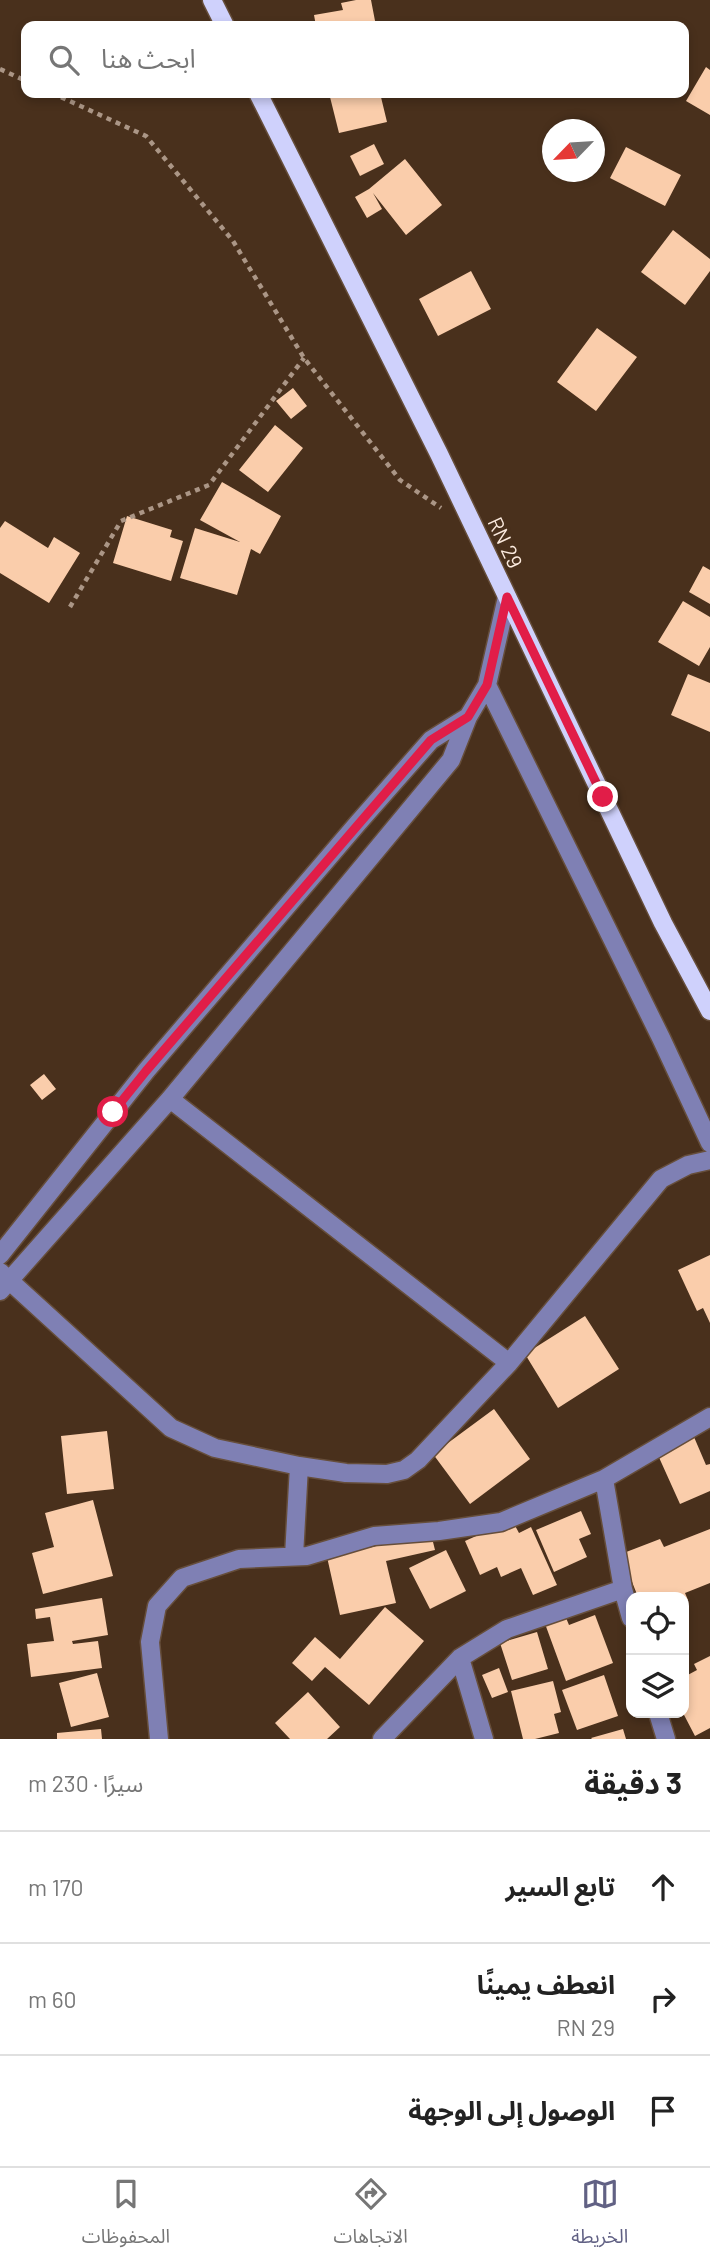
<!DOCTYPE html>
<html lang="ar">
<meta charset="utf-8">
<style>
:root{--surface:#fff;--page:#f2f2f2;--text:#222;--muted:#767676;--line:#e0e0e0;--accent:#616184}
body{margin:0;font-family:Barlow,"Noto Sans Arabic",sans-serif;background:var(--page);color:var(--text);direction:rtl}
.controls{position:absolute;right:21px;bottom:21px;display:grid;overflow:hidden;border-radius:14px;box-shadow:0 4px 10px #0003}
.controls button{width:63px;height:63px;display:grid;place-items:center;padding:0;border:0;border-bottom:2px solid var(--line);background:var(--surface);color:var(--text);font:35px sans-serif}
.compass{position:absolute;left:542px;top:119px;width:63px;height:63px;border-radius:50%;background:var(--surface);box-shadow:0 4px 10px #0003;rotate:245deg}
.stop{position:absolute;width:21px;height:21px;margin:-16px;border:5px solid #e11d48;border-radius:50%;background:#fff}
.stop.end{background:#e11d48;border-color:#fff;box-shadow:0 2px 7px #0008}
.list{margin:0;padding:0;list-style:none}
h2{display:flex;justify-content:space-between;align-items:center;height:91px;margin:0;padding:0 28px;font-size:30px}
h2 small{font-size:23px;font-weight:400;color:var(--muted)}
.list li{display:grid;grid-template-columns:46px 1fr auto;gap:21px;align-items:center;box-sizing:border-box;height:112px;padding:0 28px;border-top:2px solid var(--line)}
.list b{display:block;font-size:26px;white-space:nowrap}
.list p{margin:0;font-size:23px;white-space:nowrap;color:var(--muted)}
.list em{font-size:23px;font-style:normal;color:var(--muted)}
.icon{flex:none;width:38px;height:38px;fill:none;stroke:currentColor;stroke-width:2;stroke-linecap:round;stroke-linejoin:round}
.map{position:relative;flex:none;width:710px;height:1739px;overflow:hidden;direction:ltr}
.search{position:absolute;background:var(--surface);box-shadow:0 4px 10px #0003;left:21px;right:21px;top:21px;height:77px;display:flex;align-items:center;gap:18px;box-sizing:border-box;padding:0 24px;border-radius:14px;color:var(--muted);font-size:26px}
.sheet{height:427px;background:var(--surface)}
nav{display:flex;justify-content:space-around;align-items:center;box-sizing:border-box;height:98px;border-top:2px solid var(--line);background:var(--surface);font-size:19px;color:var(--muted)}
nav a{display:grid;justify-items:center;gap:4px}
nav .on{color:var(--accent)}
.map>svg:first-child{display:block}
.building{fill:#facdab}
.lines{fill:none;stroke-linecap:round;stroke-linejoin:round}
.minor-casing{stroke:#664e3b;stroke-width:21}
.major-casing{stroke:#664e3b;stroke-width:21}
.path{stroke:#ab9686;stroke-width:4.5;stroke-dasharray:5 5;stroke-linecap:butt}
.minor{stroke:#7f80b4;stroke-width:18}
.major{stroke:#cfd1fc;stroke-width:18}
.route{stroke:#e11d48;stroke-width:9}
.labels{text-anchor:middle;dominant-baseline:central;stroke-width:7;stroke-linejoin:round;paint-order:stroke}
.street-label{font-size:21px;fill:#fcebdf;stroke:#49301c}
</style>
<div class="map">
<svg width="710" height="1739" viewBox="0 0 710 1739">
<rect width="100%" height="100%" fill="#49301c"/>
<path class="building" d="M356,0h15l5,26h-60l-2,-11 29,-5 -2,-7z
M706,67l4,3v45l-24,-14z
M329,93h51l7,29 -48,11z
M374,144l10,20 -24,12 -10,-20z
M626,147l55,28 -16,31 -55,-28z
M405,159l37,46 -36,30 -33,-42 9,16 -15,9 -12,-21 14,-8z
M673,230l37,29v12l-25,34 -44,-33z
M471,271l20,38 -53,27 -19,-37z
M597,328l40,29 -41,54 -39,-29z
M293,388l14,18 -16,13 -15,-18z
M275,425l28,23 -35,44 -29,-22z
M222,482l59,34 -21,38 -9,-5 -14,46 -57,-17 15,-50 45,14 -40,-22z
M127,516l45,14 -2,7 13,4 -12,40 -58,-18z
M5,521l43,27 6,-11 26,16 -31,50 -49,-30v-45z
M703,566l7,4v34l-21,-12z
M683,601l27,16v30l-11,19 -41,-24z
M688,674l22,9v49l-39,-17z
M44,1074l12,15 -14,11 -12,-15z
M710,1255v68l-7,-15 -6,3 -19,-41z
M585,1316l34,53 -61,39 -33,-54z
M494,1409l36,50 -60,45 -37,-50z
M107,1431l7,58 -47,5 -6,-58z
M694,1437l12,28 4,-1v27l-30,13 -23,-51z
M93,1500l20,76 -70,18 -11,-41 22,-6 -9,-34z
M581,1511l10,23 -12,5 8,18 -33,15 -18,-42z
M512,1520l7,13 12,-6 26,58 -24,10 -12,-27 -20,9 -4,-10 -17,8 -15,-34z
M710,1529v54l-25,10 3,7 -4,1v-4h-46l-17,-43 39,-15 4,8z
M431,1534l4,16 -49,11 10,42 -56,12 -13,-58z
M446,1550l20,41 -36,18 -21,-41z
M102,1598l6,37 -36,6 1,3 25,-3 4,27 -71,9 -4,-33 27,-3 -4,-24 -14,2 -1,-10z
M385,1607l39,34 -55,64 -44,-38 -13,14 -20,-18 23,-26 25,22z
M564,1613l5,12 26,-10 18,48 -47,18 -22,-60z
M537,1632l11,37 -36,11 -12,-37z
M710,1656v72l-15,8 -12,-23 1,-36 13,-7 -3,-6z
M499,1668l9,24 -16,6 -10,-23z
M97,1673l12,44 -38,10 -12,-44z
M604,1675l14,41 -41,14 -15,-40z
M553,1681l8,31 -7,2 5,19 -24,6h-12l-12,-48z
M308,1692l32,35 -13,12h-37l-15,-16z
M101,1729l1,10h-45v-6z
M623,1729l3,10h-34l-1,-1z"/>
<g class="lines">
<defs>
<path id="minor" d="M487,685l174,353 49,105
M170,1099l339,264
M0,1255l146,-184 212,-248 73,-83 37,-23
M0,1272l171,156 44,20 84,18 47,7 41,1 17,-4 14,-10 91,-97 152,-184 27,-14 22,-5
M0,1291l170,-192 281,-339 17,-43 19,-32 20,-88
M294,1556l5,-90
M631,1618l-8,-29 -19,-110 106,-62
M460,1658l24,81
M658,1713l8,26
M159,1739l-9,-97 7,-36 25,-28 57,-19 68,-3 67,-20 65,-5 62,-9 103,-43
M382,1739l78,-81 47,-29 116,-40"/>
<path id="major" d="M212,0l13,26
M258,93l181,361 224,469 47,88"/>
</defs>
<use href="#minor" class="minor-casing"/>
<use href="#major" class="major-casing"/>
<path class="path" d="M0,69l26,12
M52,93l94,43 87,105 71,117 96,122 41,28
M70,607l51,-86 88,-36 95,-127"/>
<use href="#minor" class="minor"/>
<use href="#major" class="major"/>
</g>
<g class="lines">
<path class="route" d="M113,1112l33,-41 285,-331 37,-23 19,-32 20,-88 96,200"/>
</g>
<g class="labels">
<g class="street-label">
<text transform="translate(506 542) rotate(65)">RN 29</text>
</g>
</g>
</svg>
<div class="controls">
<button><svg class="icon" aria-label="locate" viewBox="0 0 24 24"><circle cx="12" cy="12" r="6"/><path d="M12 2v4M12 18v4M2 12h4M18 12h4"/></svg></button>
<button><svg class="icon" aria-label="layers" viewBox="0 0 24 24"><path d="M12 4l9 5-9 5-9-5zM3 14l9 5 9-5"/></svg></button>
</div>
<svg class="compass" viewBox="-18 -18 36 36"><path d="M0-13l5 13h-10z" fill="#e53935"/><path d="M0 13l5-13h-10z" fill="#767676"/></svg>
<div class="stop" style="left:113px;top:1112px"></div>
<div class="stop end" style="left:603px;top:797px"></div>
<div class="search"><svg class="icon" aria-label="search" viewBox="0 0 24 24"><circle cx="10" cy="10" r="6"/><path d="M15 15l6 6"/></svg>ابحث هنا</div>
</div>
<section class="sheet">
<h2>3 دقيقة<small>سيرًا · 230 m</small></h2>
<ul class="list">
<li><svg class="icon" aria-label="ahead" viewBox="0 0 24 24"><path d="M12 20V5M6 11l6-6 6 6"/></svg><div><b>تابع السير</b></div><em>170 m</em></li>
<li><svg class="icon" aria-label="right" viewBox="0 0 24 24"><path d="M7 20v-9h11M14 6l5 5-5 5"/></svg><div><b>انعطف يمينًا</b><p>RN 29</p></div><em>60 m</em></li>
<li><svg class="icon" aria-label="arrive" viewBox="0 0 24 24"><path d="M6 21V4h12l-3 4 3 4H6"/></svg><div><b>الوصول إلى الوجهة</b></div></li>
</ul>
</section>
<nav>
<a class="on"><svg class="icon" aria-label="map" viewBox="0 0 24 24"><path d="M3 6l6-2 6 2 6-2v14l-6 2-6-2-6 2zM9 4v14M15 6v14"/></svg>الخريطة</a>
<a><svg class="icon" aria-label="directions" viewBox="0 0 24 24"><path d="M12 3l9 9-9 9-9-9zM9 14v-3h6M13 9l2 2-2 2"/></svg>الاتجاهات</a>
<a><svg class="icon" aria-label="saved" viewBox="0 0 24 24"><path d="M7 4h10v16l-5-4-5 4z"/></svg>المحفوظات</a>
</nav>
